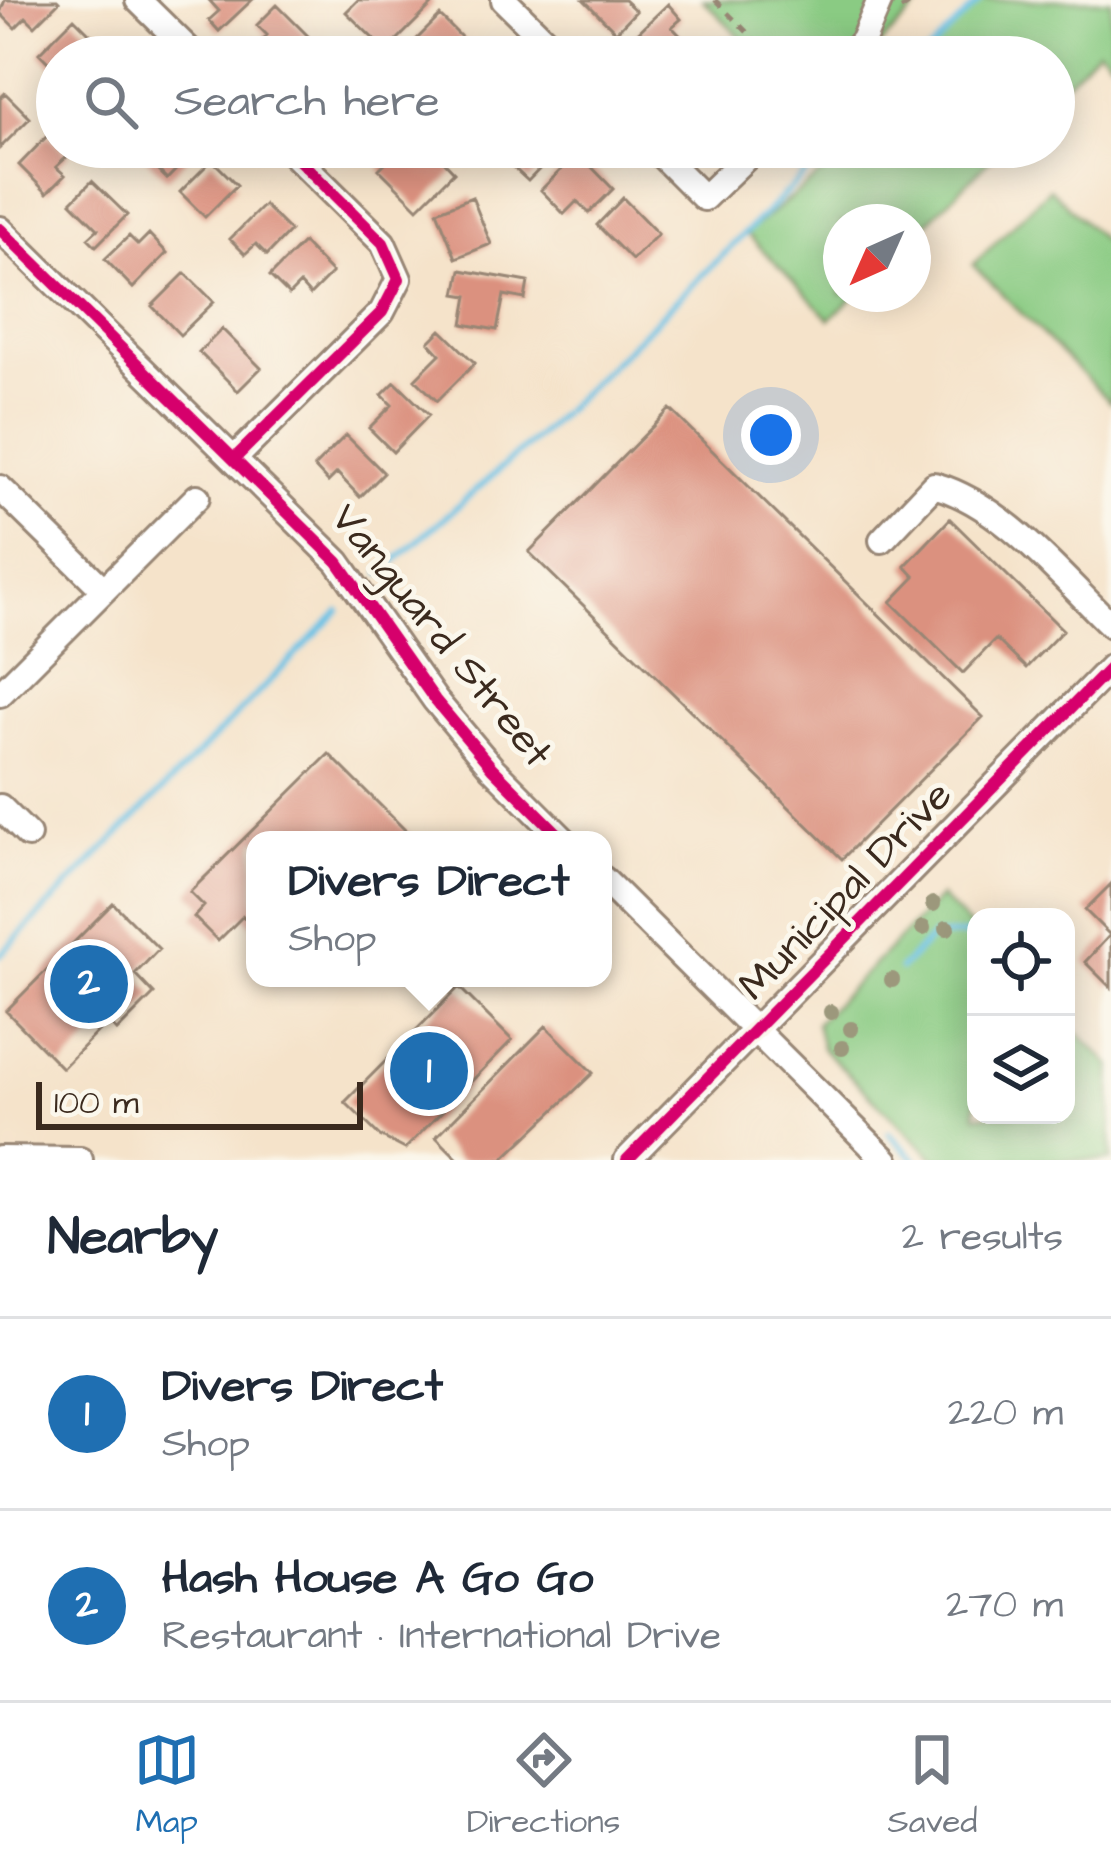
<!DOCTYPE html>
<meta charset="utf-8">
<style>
:root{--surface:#fff;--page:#f2f2f3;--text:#1f2937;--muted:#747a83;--line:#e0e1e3;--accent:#1f6fb2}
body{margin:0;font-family:"Architects Daughter",sans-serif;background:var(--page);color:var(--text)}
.controls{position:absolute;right:36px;bottom:36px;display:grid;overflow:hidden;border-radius:24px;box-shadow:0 6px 30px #0003}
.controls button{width:108px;height:108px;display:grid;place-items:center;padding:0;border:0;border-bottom:3px solid var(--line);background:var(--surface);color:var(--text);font:60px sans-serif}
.compass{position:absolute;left:823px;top:204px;width:108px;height:108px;border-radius:50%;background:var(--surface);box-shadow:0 6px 30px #0003;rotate:225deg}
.scale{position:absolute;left:36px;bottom:30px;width:327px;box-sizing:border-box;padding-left:12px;border:6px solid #3b2a1e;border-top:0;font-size:33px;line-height:42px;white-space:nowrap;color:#3b2a1e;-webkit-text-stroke:9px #fbf7ec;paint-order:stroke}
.you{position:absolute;left:771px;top:435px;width:42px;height:42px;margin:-30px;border:9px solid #fff;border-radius:50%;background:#1a73e8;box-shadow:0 0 0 18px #1a73e833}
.badge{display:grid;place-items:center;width:78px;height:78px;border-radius:50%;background:var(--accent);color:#fff;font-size:39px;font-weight:700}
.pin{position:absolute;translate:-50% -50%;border:6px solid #fff;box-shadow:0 3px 12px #0006}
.popup{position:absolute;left:246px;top:831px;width:366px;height:156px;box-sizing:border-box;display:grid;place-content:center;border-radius:24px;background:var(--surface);filter:drop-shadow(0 3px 9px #0005);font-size:39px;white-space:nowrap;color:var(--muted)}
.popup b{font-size:45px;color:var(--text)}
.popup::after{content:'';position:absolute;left:50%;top:100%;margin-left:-24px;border:24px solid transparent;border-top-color:var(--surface)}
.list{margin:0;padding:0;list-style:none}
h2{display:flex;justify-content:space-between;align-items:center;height:156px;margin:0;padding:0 48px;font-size:51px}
h2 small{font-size:39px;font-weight:400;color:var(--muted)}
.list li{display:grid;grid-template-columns:78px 1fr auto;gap:36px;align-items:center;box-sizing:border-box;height:192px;padding:0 48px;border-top:3px solid var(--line)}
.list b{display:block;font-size:45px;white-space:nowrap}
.list p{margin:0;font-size:39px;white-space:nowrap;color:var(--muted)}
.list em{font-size:39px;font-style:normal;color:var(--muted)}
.icon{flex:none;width:66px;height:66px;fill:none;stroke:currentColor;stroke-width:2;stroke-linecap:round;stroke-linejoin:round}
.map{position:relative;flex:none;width:1111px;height:1160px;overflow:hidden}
.search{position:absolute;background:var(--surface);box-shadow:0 6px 30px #0003;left:36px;right:36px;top:36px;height:132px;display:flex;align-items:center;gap:30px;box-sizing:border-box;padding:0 42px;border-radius:66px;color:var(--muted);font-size:45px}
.sheet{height:540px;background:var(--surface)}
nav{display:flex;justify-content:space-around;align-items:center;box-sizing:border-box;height:168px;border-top:3px solid var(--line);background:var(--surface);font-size:33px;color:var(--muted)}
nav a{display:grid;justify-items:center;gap:6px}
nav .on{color:var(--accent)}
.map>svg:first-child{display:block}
.green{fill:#8acb83;stroke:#627a50;stroke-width:3}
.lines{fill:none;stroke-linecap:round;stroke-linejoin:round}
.stream{stroke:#68c1e5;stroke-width:6}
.building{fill:#db917f}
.minor-casing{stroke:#988674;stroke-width:30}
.path{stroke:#988674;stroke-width:4.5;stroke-dasharray:9 9;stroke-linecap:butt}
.minor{stroke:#fff;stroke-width:24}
.cycleway-casing{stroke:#fbf7ec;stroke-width:20}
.cycleway{stroke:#d6006c;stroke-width:12}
.tree{fill:#9c987c}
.labels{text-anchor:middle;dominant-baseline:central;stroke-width:10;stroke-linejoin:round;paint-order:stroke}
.street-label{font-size:42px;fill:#3b2a1e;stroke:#fbf7ec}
</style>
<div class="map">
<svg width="1111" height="1160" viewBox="0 0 1111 1160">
<rect width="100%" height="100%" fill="#fbf7ec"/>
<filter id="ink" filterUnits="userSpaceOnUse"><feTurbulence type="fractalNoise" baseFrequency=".00833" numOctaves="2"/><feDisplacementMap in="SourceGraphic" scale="24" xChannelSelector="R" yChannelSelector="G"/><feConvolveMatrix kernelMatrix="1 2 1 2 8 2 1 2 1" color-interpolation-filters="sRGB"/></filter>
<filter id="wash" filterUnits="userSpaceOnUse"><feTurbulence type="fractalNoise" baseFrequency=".004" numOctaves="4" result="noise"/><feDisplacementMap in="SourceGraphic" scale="48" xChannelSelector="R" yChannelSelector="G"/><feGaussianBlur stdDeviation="2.7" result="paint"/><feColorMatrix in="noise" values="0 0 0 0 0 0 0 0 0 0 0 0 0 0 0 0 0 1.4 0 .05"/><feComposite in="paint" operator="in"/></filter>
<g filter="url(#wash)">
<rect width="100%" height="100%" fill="#f5e3ca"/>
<path class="green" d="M703,0h222l-57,57h-107z
M981,0h130v61l-13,-12 -44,45v-37h-130z
M838,147h164l-89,90v-15h-72v72h16l-27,25 -84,-86 78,-61z
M1050,188l61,61v154l-138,-138z
M940,897l36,36v182h90v-94l45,44v95h-175l-114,-112 -6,-25z"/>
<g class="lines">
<path class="stream" d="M924,57l57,-57
M381,573l158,-138 294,-288
M0,955l339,-344
M900,969l32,-32 42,-3
M889,1133l27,27"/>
</g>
<g id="blocks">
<path class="building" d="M5,0h52l2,2 -24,24 -9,-9 -11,11 -15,-15z
M209,0h43l-33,31 -10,-11 10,-9z
M358,0h73l3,3 -48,48 -40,-39z
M584,0h40l12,11 -20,21z
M668,4l13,15 -9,8 23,24 -7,6h-27l-10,-10 -10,9 -13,-14z
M277,5l31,31 -21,21h-19l-11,-11 10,-11 -10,-10z
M440,16l33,33 -9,8h-42l7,-6 -12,-12z
M74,18l39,39h-56v14l-18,-18z
M5,93l25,25 -30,30v-50z
M48,135l21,20 -13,12 9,8 -18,18 -28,-28z
M135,147h63l-31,32z
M401,147h29l24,25 -36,36 -39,-39z
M508,147h53l-33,34 -15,-14 8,-8z
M578,153l35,36 -24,24 -12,-12 -13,13 -23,-24z
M212,160l25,25 -32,32 -25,-25z
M92,181l35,34 -31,31 -8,-8 10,-9 -27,-27z
M472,197l19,47 -35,14 -19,-47z
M623,198l35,36 -26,26 -35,-35z
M264,205l26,26 -23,24 -11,-11 -11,10 -15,-15z
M149,234l18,19 -34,35 -28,-29 24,-23 9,9z
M303,243l29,30 -22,22 -10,-11 -11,11 -19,-19z
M461,270l67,12 -3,17 -21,-4 -7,35 -34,-6 5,-28 -12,-2z
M185,273l29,29 -34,33 -28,-29z
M222,329l39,39 -23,23 -39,-39z
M441,330l34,33 -38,38 -22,-22 25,-25 -11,-12z
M395,382l34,33 -36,37 -24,-24 23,-23 -10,-10z
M670,409l313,308 -141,142 -313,-307z
M346,435l38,38 -24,24 -23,-24 -9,9 -14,-15z
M950,519l113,111 -37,38 -30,-29 -33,34 -72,-71 24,-25 -10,-11z
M329,754l86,86h-160v82l-3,3 -9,-9 -25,25 -24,-24 10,-11 -14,-14z
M1111,884v104l-26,-26 25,-27 -25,-25z
M113,903l46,46 -24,25 19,20 -37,37 -9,-10 -46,47 -56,-57z
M459,987l53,53 -107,109 -25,-13 -35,-34z
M546,1026l47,47 -91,87h-43l-23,-23z"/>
</g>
</g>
<g filter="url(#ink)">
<use href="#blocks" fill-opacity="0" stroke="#988674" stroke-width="3"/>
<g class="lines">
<defs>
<path id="minor" d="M138,0l58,57
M504,0l58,57
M849,57l14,-17 17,-40
M653,147l51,51 53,-51
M0,229l338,333 97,138 57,68 72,72
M234,459l148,-147 17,-33 -16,-36 -97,-96
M0,488l104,102
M882,540l52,-55c70,20 126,91 177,140
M0,694l197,-197
M0,807l28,28
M603,879l283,281
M0,1159l80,1
M627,1160l484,-493"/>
</defs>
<use href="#minor" class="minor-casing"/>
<path class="path" d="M715,0l57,57
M901,9l15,-9"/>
<use href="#minor" class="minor"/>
<defs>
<path id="cycleway" d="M0,229l338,333 97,138 57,68 72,72
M234,459l148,-147 17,-33 -16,-36 -97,-96
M627,1160l484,-493"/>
</defs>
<use href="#cycleway" class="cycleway-casing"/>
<use href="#cycleway" class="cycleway"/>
</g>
<g class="tree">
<circle cx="933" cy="904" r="8"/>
<circle cx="923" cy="928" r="8"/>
<circle cx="947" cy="928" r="8"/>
<circle cx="892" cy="980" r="8"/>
<circle cx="831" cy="1012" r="8"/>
<circle cx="851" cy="1029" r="8"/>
<circle cx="842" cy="1048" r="8"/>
</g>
</g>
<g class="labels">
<g class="street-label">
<text transform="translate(441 636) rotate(51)">Vanguard Street</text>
<text transform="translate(846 891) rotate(-46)">Municipal Drive</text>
</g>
</g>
</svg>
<div class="controls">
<button><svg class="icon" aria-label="locate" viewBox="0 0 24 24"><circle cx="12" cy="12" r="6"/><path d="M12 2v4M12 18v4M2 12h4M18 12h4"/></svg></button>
<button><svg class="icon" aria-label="layers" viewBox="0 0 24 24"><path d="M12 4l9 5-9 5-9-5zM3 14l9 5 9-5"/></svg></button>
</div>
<svg class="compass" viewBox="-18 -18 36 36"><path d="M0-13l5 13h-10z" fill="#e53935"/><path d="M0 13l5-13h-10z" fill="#747a83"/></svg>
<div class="scale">100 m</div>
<div class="you"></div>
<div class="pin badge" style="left:429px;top:1071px">1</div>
<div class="popup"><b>Divers Direct</b>Shop</div>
<div class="pin badge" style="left:89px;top:984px">2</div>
<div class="search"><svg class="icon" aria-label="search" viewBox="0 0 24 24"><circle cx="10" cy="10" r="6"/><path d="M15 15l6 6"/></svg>Search here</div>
</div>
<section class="sheet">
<h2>Nearby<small>2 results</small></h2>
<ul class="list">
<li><span class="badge">1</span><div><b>Divers Direct</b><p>Shop</p></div><em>220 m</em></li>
<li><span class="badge">2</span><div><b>Hash House A Go Go</b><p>Restaurant · International Drive</p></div><em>270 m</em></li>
</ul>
</section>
<nav>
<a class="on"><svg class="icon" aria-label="map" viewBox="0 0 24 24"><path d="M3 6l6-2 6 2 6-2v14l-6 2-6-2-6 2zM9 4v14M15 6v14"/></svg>Map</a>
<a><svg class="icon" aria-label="directions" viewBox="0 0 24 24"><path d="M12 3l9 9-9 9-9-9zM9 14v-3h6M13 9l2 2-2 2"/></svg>Directions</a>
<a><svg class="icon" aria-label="saved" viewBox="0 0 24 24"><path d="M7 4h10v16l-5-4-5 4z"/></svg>Saved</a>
</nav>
